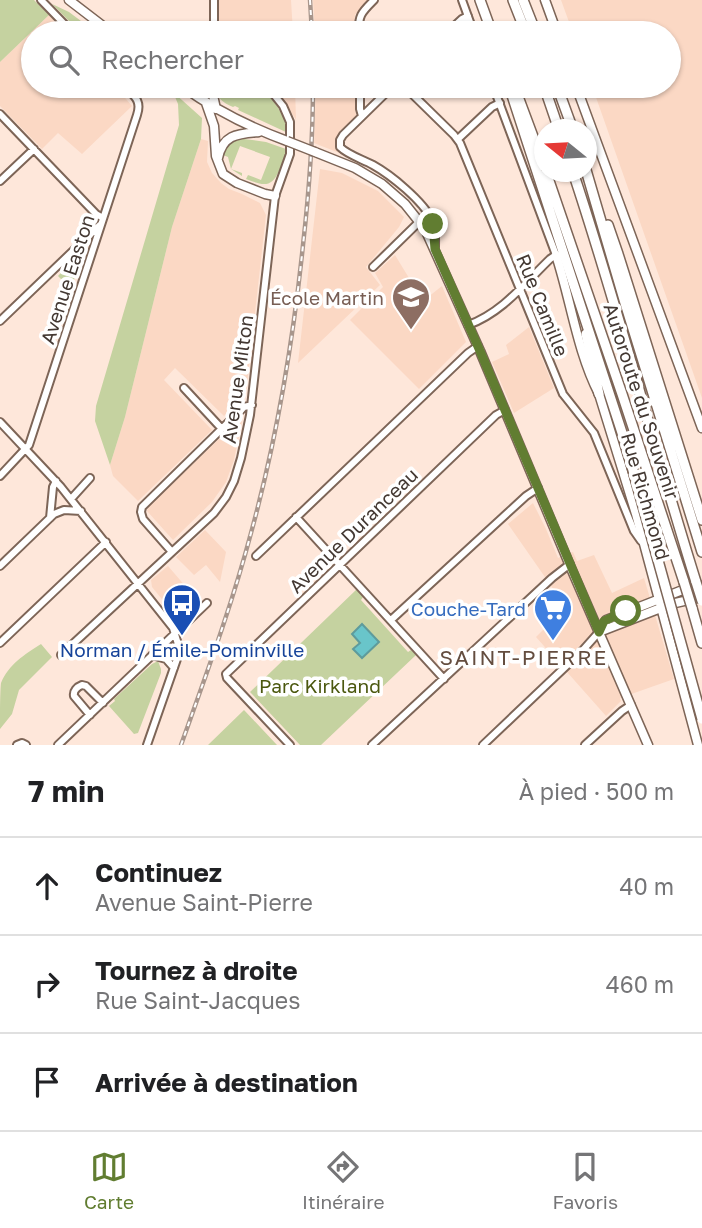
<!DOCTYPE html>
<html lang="fr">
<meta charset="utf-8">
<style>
:root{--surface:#fff;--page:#f6f6f6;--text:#202124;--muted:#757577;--line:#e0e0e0;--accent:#617d31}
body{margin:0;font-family:"Golos Text",sans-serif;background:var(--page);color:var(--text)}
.compass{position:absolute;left:534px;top:119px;width:63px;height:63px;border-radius:50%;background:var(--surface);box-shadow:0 2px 5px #0004;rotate:288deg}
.stop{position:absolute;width:21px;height:21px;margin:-16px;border:5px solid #617d31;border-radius:50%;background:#fff}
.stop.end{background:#617d31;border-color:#fff;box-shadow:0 2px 7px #0008}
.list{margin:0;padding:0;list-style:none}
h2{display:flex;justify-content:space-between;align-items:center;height:91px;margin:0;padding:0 28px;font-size:30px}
h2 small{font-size:23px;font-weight:400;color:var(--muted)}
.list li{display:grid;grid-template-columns:46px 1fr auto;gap:21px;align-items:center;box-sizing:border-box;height:98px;padding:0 28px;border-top:2px solid var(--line)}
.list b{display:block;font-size:26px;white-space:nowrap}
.list p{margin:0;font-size:23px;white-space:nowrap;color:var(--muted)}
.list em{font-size:23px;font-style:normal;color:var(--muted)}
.icon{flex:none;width:38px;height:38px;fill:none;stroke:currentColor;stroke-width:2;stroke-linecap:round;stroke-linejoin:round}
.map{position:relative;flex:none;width:702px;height:745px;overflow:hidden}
.search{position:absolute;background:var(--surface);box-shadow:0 2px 5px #0004;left:21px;right:21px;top:21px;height:77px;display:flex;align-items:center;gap:18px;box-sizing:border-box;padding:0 24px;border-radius:38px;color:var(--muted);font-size:26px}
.sheet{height:385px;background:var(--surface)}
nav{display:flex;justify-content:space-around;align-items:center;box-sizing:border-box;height:98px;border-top:2px solid var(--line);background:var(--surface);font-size:19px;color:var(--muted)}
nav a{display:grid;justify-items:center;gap:4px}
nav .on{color:var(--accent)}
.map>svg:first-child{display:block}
.built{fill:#fbd8c4}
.green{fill:#c5d2a0}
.water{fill:#69c5ca;stroke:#5e9b9c;stroke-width:2}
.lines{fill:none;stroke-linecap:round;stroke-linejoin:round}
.minor-casing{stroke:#7d6557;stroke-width:10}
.major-casing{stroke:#7d6557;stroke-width:11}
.highway-casing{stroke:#7d6557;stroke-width:12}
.minor{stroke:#fff;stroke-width:6}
.major{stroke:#fff;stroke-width:8}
.highway{stroke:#fff;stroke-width:9}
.rail-casing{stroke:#a8968c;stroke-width:4.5}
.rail{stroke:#fff;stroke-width:2;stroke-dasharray:5;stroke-linecap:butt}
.major-bridge-casing{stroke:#7d6557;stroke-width:11;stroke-linecap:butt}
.highway-bridge-casing{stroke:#7d6557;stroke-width:12;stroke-linecap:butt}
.major-bridge{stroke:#fff;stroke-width:8}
.highway-bridge{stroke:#fff;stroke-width:9}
.route{stroke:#617d31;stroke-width:9}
.labels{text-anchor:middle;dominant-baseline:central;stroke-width:7;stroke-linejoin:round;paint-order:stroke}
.street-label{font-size:19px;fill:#433832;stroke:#fff}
.education-label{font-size:19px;fill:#785e54;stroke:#fff;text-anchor:end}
.shop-label{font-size:19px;fill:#366cbe;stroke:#fff;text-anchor:end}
.transit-label{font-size:19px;fill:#164399;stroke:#fff}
.park-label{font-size:19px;fill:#4b580f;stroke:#fff}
.neighbourhood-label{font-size:21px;letter-spacing:2px;fill:#644d3f;stroke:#fff}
</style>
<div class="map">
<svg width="702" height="745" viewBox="0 0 702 745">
<rect width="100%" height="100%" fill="#fee7da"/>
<path class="built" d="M219,0h72l2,33h-74z
M313,0h55l-13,15 -1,18h-39z
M561,0h141v398l-110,-312h77v-53h-96z
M49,15l17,18h-33v53h82l17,20 -50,48 -24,-21 -16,16 -42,-43v-44z
M273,86h22l1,34 -11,-18z
M316,86h39l1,31 -20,21v8l6,8 -28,-11z
M201,139l7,2 -1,21 5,11 9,10 8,6 13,5 18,9 6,12 -20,178 -22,23 -49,-48 -11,12 48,50 -74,71 -25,-25 -3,-11 15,-48 47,-190z
M320,169l22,4 36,18 26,26 -5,10 -33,40 14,18 -82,78z
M395,255l28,46 19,-15 24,56 -47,47 -69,-69 33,-33 -8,-14z
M529,327l25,61 -40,25 -22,-51 17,-8 -3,-9z
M243,416l-9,44 -8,22 -14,20 -39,38 -26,-29 1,-4z
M533,503l13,26 12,29 15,-6 4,9 17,-6 18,38 32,-15 30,101 -54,19 1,3 -15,15 -70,-79 16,-16 10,-6 -8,-25 -46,-66z
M205,530l21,22 -6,30 -14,-17 -12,10 -18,-18z
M168,566l31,36 -20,18 -27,-33 -1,-7z"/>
<path class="green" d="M0,0h34l15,15 -49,47z
M52,4l17,8 28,21h-16z
M216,86h44c13,14 25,27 28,47l-50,-23 1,-2 -4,-2 -2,1c-11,-5 -16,-8 -17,-21z
M173,92l29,26 -1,21 -29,88 -47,190 -15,48 -15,-44 1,-15 83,-281 -1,-21z
M237,138l29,4 20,7c-1,8 -4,14 -7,22 -8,18 -17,14 -33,8l2,-4 13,5 9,-23 -30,-11 -9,23 11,4v3l-11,-7 -3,-12 -5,-2 4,-10z
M85,247l-14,42 -13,-13z
M357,589l6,8 -2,3 47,52 3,-2 5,5 -95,90h-21l-50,-53z
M41,644l11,13 -33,33 -7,24 -12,15c0,-10 0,-38 1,-46 8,-19 23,-28 40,-39z
M158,661l3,8v4l-23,60 -4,1 -25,-28 6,-5 -1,-2 38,-35z
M244,710l33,35h-69z"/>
<path class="water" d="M362,624l17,18 -17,16 -9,-9 7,-6 -8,-9z"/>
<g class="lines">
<defs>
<path id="minor" d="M41,0l32,33
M214,0v33
M462,0l12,33
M359,33c-1,-18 3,-21 15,-33
M447,33l15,-14 6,-3
M360,86v23l2,7
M393,86l-50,49 -3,5v7c8,8 22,12 33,18 18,10 50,36 59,55 4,8 3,19 3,27
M404,86l50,49 6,8 103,251 31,39 40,98 7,10
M0,114l96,100 7,4
M458,139l34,-32 8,-4
M0,181l34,-32
M373,267l47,-46
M0,321l100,-96
M468,325c34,-12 57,-42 82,-66l6,-4 -63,-169
M184,388l38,41
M0,422l61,65 112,141 5,16 -1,15 -30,86
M0,476l29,-31 108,-330c5,-15 -3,-19 -13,-29
M71,499l19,-21
M296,517l148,162
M50,518l3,-31 3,-6
M172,552l-29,-33 -2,-7 1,-5 102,-100 8,-2
M256,556l212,-203 10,-7
M0,566l54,-52 10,-4 17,1
M391,620l135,-124 12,-8
M0,643l106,-101
M61,655l153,-142 12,-16 8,-16 7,-23 9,-43 25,-219 15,-42v-32l-7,-16 -16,-20
M152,655l14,4 8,9
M90,715l-16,-19c-1,-5 3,-9 8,-11l4,1 17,17
M17,745l5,-2 4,2
M58,745l149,-142
M290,745l-63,-67 -1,-4 270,-259 9,-5
M372,745l180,-167 18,-14
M483,745l100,-95 16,-18
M585,745l37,-34 9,-6"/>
<path id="major" d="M69,0l43,33
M545,0l12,33
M182,86c33,24 67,41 105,55
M211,86l5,23
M576,86l126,342
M206,103l8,23 2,30 7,18 14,9 28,11 10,2
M315,152l40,16 27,16 23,20 20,25 55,122 91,217 77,177
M218,158c5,-24 20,-24 41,-26
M556,255c15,46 21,96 43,139l37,120 62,231
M599,632l7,-12 74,-29 22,-4
M599,632l72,-28 31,-7"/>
<path id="highway" d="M480,0l12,33
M513,0l13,33
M523,0l13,33
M509,86l117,359
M544,86l15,44
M557,86l16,44
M516,91l28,75
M586,170l39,133 77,249
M546,172l76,222 62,188
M573,172c45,135 80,273 123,410
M608,225l10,29 84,266
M586,334l13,60
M692,608l10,35"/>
</defs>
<use href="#minor" class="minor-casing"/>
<use href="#major" class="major-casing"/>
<use href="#highway" class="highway-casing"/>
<use href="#minor" class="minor"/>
<use href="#major" class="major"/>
<use href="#highway" class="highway"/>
<defs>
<path id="rail" d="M310,0l2,33
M181,745c25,-70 51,-140 70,-212 26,-95 42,-191 52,-288 6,-53 10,-106 10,-159"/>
</defs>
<use href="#rail" class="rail-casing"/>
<use href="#rail" class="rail"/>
<defs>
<path id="major-bridge" d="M287,141l28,11"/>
<path id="highway-bridge" d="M626,445l76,274
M684,582l8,26
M696,582l6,19"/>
</defs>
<use href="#major-bridge" class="major-bridge-casing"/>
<use href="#highway-bridge" class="highway-bridge-casing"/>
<use href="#major-bridge" class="major-bridge"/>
<use href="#highway-bridge" class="highway-bridge"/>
</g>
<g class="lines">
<path class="route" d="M433,224l2,25 45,102 119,281 5,-11 22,-10"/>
</g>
<defs>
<symbol id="school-pin" viewBox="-11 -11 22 30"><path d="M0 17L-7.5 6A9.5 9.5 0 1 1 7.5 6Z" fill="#8d6e63" stroke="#fff"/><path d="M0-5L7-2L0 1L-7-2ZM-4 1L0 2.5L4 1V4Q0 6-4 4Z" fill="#fff"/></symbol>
<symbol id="bus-pin" viewBox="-11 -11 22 30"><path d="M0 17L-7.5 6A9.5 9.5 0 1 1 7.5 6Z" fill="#1a4fb4" stroke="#fff"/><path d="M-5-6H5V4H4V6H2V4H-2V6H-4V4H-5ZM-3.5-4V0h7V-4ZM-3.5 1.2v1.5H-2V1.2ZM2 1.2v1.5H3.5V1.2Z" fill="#fff"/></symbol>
<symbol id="supermarket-pin" viewBox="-11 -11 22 30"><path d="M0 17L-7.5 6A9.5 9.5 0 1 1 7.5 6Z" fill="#3f7fe0" stroke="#fff"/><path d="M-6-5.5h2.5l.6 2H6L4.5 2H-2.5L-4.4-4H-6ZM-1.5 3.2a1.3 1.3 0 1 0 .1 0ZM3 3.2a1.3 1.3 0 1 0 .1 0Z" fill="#fff"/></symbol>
</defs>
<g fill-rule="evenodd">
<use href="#school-pin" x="389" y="275" width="44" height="60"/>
<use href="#bus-pin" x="160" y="581" width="44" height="60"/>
<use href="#supermarket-pin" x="531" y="586" width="44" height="60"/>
</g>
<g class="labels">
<g class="street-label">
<text transform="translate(67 279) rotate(-72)">Avenue Easton</text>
<text transform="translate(543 305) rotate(68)">Rue Camille</text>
<text transform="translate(237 379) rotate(-82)">Avenue Milton</text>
<text transform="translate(642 401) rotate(72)">Autoroute du Souvenir</text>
<text transform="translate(646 496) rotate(74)">Rue Richmond</text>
<text transform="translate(353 530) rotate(-44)">Avenue Duranceau</text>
</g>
<g class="education-label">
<text x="384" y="297">École Martin</text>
</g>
<g class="shop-label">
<text x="526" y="608">Couche-Tard</text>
</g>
<g class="transit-label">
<text x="182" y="649">Norman / Émile-Pominville</text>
</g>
<g class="park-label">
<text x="320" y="685">Parc Kirkland</text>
</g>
<g class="neighbourhood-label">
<text x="524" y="657">SAINT-PIERRE</text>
</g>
</g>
</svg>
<svg class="compass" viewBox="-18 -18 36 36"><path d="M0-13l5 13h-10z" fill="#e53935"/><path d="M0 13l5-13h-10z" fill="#757577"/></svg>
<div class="stop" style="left:626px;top:611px"></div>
<div class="stop end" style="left:433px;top:224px"></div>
<div class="search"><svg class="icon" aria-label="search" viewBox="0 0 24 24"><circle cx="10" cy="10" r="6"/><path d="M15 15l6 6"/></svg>Rechercher</div>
</div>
<section class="sheet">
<h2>7 min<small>À pied · 500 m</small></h2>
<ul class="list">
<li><svg class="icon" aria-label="ahead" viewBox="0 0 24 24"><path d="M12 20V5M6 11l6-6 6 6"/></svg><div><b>Continuez</b><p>Avenue Saint-Pierre</p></div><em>40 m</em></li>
<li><svg class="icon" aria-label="right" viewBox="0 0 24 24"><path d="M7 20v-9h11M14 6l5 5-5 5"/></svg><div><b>Tournez à droite</b><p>Rue Saint-Jacques</p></div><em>460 m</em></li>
<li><svg class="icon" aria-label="arrive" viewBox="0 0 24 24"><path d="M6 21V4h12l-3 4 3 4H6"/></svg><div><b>Arrivée à destination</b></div></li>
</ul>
</section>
<nav>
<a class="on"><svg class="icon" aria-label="map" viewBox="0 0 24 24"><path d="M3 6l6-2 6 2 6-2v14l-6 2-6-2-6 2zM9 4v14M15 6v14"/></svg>Carte</a>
<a><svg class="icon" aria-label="directions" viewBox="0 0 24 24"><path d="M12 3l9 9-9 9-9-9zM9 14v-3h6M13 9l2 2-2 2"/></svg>Itinéraire</a>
<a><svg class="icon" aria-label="saved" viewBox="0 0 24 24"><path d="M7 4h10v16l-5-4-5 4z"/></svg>Favoris</a>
</nav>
